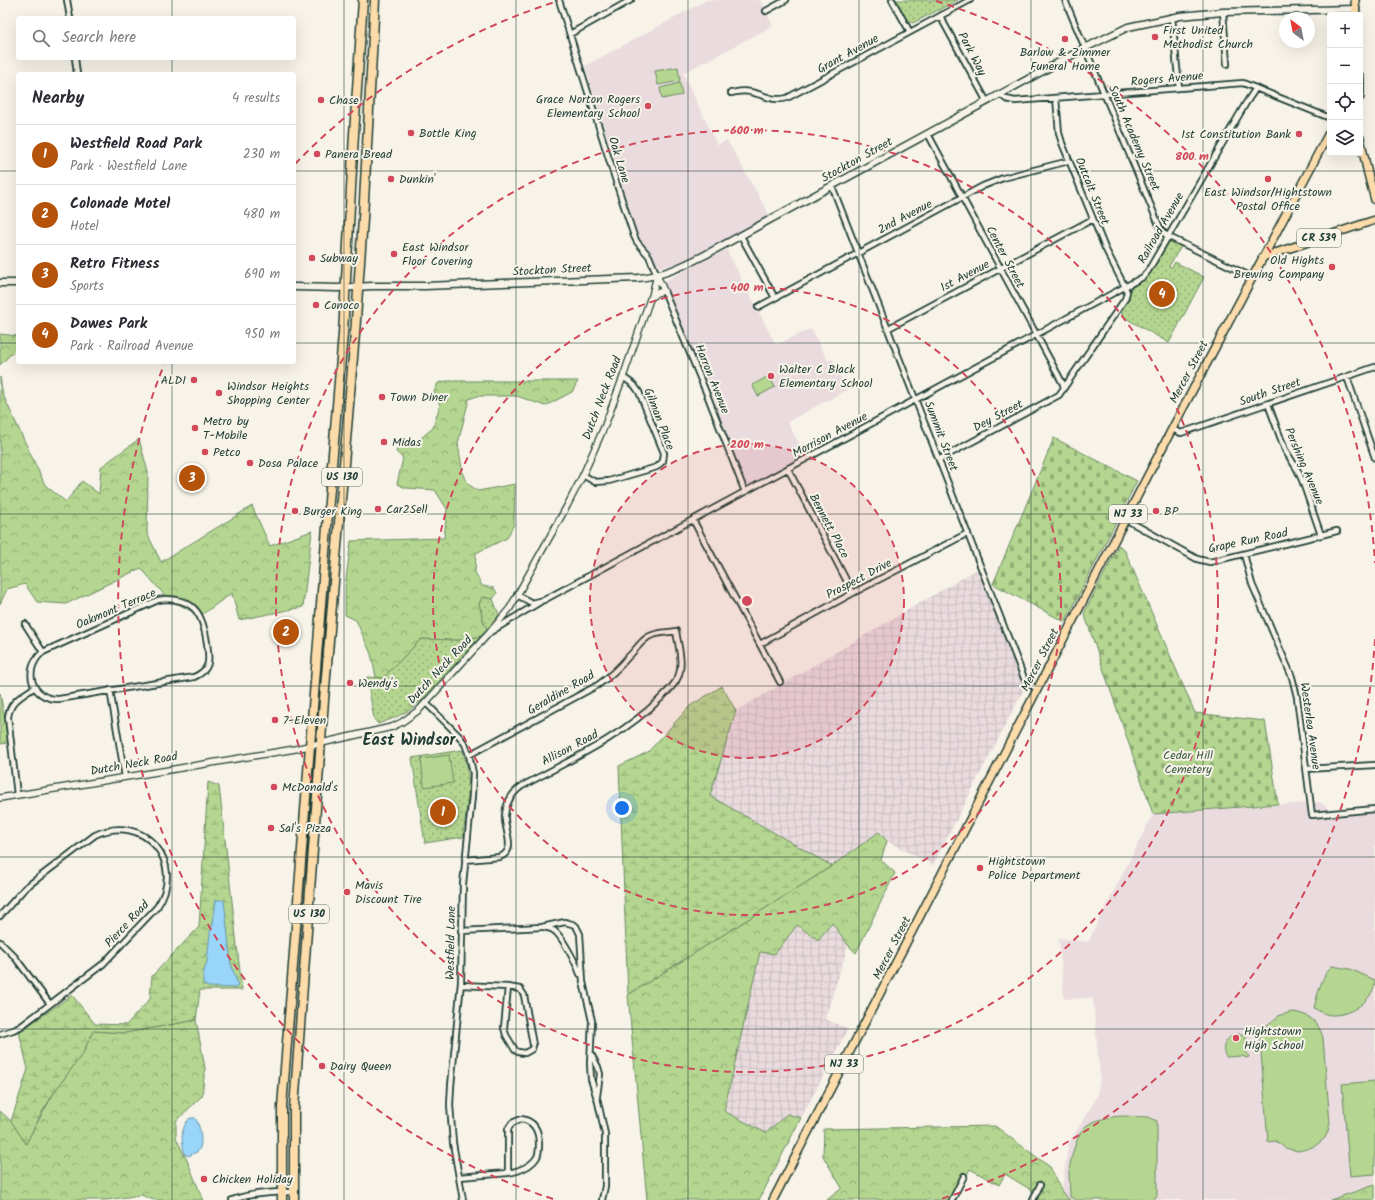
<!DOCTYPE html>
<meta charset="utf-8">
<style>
:root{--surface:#fff;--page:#f2f2f3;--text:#2b2b33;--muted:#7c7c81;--line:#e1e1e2;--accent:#b45309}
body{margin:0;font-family:Kalam,sans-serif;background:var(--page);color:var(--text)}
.controls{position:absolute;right:12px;top:12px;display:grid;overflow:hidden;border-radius:4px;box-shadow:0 4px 16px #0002}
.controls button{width:36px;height:36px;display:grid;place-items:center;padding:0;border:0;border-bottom:1px solid var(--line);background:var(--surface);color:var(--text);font:20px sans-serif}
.compass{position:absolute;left:1279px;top:12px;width:36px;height:36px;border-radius:50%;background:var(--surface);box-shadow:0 4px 16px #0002;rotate:328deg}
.you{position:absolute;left:622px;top:808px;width:14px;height:14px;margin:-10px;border:3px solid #fff;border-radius:50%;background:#1a73e8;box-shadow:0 0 0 6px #1a73e833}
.badge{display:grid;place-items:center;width:26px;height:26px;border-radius:50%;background:var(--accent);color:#fff;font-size:13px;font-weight:700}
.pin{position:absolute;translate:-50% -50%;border:2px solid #fff;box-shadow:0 1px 4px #0006}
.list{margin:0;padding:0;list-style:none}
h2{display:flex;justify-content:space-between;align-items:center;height:52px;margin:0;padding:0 16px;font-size:17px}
h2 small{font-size:13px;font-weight:400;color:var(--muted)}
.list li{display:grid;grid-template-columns:26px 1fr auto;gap:12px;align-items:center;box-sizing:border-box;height:60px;padding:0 16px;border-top:1px solid var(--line)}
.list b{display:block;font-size:15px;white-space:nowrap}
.list p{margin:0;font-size:13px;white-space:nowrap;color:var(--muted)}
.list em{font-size:13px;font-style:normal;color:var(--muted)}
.icon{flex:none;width:22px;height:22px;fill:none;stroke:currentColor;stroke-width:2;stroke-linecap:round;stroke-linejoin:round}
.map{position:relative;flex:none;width:1375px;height:1200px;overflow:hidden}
.search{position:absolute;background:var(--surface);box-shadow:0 4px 16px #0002;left:16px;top:16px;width:280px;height:44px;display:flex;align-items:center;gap:10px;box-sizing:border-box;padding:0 14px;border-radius:4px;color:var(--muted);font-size:15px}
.panel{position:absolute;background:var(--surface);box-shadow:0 4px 16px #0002;left:16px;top:72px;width:280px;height:292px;border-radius:4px}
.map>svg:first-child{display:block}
.built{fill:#eadbdf}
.industrial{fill:url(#industrial-grid)}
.grass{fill:url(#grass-dots);stroke:#6a8a62}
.forest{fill:url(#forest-crowns);stroke:#6a8a62}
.wetland{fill:url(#wetland-marsh);stroke:#6a8a62}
.cemetery{fill:url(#cemetery-stones);stroke:#6a8a62}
.garden{fill:#b4d690;stroke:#6a8a62}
.water{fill:#99d4f9;stroke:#6898aa}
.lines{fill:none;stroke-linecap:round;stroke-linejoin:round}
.minor-casing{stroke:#1f3d34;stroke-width:8}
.tertiary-casing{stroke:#1f3d34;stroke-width:8}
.secondary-casing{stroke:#1f3d34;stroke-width:9}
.primary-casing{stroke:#1f3d34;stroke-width:10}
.trunk-casing{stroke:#1f3d34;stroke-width:11}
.minor{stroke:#f7f3e8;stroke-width:4.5}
.tertiary{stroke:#f7f3e8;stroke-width:5.5}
.secondary{stroke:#f7f3e8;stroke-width:6}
.primary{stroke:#fddcac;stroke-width:7}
.trunk{stroke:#fddcac;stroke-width:8}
.grid{fill:none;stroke:#1f3d34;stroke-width:1;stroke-opacity:0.55}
.ring{fill:none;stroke:#d1495b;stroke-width:2;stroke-dasharray:7 5}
.poi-dot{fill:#d1495b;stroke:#f7f3e8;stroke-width:1.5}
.labels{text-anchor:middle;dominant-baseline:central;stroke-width:4;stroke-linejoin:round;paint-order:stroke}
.shield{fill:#f7f3e8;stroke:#60746a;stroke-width:1}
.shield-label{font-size:11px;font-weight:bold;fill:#1f3d34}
.poi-label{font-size:12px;fill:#1f3d34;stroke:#f7f3e8;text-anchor:start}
.street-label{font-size:12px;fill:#1f3d34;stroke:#f7f3e8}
.park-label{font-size:12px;fill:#3d5c46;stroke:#f7f3e8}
.district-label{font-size:16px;font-weight:bold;fill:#1f3d34;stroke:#f7f3e8}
.centre{fill:#d1495b;stroke:#f7f3e8;stroke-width:2}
.ring-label{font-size:12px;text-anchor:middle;font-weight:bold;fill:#d1495b;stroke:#f7f3e8;stroke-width:4;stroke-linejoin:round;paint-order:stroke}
</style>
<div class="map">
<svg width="1375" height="1200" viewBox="0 0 1375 1200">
<defs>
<pattern id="industrial-grid" width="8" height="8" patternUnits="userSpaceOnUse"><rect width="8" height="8" fill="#eadbdf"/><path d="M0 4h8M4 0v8" fill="none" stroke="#c8bdc0"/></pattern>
<pattern id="grass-dots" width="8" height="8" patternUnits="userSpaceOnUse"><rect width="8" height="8" fill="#b4d690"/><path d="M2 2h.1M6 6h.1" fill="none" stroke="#92af76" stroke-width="1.8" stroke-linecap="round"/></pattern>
<pattern id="forest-crowns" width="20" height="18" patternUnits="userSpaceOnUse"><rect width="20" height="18" fill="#b4d690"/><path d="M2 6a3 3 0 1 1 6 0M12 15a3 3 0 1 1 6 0" fill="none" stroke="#92af76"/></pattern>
<pattern id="wetland-marsh" width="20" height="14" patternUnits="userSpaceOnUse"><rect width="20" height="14" fill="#b4d690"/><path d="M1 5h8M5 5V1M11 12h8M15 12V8" fill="none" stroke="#92af76"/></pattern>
<pattern id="cemetery-stones" width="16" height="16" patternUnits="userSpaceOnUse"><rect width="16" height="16" fill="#b4d690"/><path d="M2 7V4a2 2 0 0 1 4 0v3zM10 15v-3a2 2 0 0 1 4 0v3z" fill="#92af76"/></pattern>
</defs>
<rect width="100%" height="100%" fill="#f7f3e8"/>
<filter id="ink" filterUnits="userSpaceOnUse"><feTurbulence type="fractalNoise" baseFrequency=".025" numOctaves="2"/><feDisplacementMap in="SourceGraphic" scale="8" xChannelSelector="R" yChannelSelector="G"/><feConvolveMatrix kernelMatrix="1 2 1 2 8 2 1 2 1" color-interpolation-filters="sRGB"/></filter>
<g filter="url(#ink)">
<path class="built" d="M707,0h53l13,26 -90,47 34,72 10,-5 43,76 -79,42 -27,9h-4l-3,-3 -6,-11 -7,-7 -6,-9 -53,-171z
M726,249l50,96 35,-16 17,32 4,-2 15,31 -58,31 -1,3 18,32 -57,30h-2l-82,-203 2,-3z
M1320,802l7,5 1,11 47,-6v373l-45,15h-260l-3,-2 -5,-6 6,-47 29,-48 3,-20 -7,-79 -29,1 -5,-61 29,4 65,-128z"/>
<path class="industrial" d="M981,567l46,116 -94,182 -46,-24 -8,-9 -47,34 -122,-70 26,-85z
M832,923l16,22 -23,74 23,10 -47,89 -14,-4 -21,20 -42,-23 36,-159 15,2 22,-29z"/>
<path class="grass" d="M896,0h62l-45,23 -6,-3z
M1169,239l13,6 -13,21 1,1h2l3,-5 29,15 -35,66 -47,-27v-5l9,-23 14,-9z
M482,597l11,2 6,16 -11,15 -4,-6 -5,-20z
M481,636l-60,65 -13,10 -14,7 -16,6 -4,-5 -7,-42 16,1 38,-39 38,1z
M462,750c12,27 4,58 1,87l-38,6 -13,-85z"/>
<path class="forest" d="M0,334l18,2v14l-4,1 -14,14z
M0,377l3,18 42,90 21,17 16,-21 17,13 2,-27 38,-28 9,33 -1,61 14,29 91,-56 18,40 42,-15 -9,76 -64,13 -7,-27 -32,23 -33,-18 -26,-30 -75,36 -29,-2 -12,-18 -18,5 -7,15z
M447,381h131l-6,11 -27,14 -28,-10h-40l-8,3 -11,44 5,32 5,9 10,7 37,-7 -1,40 -7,14 -31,15 -1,19 7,14 12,2 3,5 -4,6 -11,-2 -3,7 5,20 4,6 -7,6 -22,4 -38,-1 -38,39 -7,-1 -5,-23 -15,-34 -11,-5v-29l6,-45 93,-3 3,-29 -12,-19 -29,-2 -9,-4 6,-26 -7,-6 3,-8 16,-1 18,-15 7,-23 -6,-13 4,-9z
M0,693l9,50 -9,1z
M879,832l8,9 -6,19 14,13 -39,80 -8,-8 -16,-22 -14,17 -21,-15 -22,29 -15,-2 -36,159 42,22 21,-19 14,4 -42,82h-112l-19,-205 204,-129z
M196,1020l9,48 -3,28 -26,25v17l11,22 16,40h-49l-13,-5 -35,5h-106v-89l11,10 15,22 29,-52 28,-38 10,-22 32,2z
M995,1126l55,41 12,25 5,6 3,2h-37l3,-7 -31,-19 -6,11 -29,-16 -17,31h-126l15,-12 -19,-32 1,-27z
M1375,1185v15h-45z"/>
<path class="wetland" d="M722,686l14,25 -26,85 122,70 -204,129 -9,-229 29,-14 42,-46z
M208,782l11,4 23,204h-42l-4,30 -71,13 -32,-2 -10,22 -28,38 -14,23 -15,30 -15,-23 17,-52 -9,-37 53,-37 23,29 31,1 24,-26 2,-23 47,-49z"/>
<path class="cemetery" d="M1054,438l83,43 -72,141 -72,-38z
M1119,545l6,6 70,162 70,8 13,83 -125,10 -69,-201z"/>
<path class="garden" d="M678,67l2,14 -22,4 -3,-14z
M680,83l2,12 -20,4 -2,-11z
M769,376l6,11 -17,9 -6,-11z
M449,755l4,28 -29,4 -3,-28z
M1332,966l18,3 25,11c0,20 -25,36 -43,35 -7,0 -13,-4 -18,-7 3,-11 8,-35 18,-42z
M1293,1012c16,2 26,10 30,26l7,85 -2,8 -3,7 -10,8 -8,3 -9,2 -13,-3 -9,-7 -8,1 -9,-115 7,-1 14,-11z
M1237,1034h5l4,2v16l2,2 1,3 -2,1 -5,-2 -16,1c-6,-10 0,-20 11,-23z
M1375,1081v93l-25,2 -8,-92z
M1122,1116l26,1 9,4v75l-5,4h-77l-5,-3c0,-8 -1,-17 -1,-25 1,-11 8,-40 17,-46 10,-7 24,-9 36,-10z"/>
<path class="water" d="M216,900h8l7,64 7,21 -2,3 -28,-1 -5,-3v-10l4,-12 3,-30 3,-9z
M190,1118h5c5,6 9,27 3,33 -2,2 -7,3 -9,5l-4,-2c-4,-13 -5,-26 5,-36z"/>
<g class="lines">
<defs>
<path id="minor" d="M67,0l3,18
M559,0l60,191 15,45 3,6 12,14 8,19
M892,0l18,32
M1065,0l96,230 6,6 85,41
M766,11l20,-11
M1223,12l4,52
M940,16l47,86
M1172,17l7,71
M570,34l61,-34
M75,58l2,16
M731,93c6,-1 12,-3 19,-1 13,2 22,10 37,6l183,-98
M1000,94l6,5 9,2 228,-18 87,35
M928,134l135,250 1,5
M832,186l192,492 7,7 6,4
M741,236l34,62
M664,291l44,106 37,95
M758,307l225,-121 20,-8 66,-17
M889,328l204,-109
M1347,377l28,81
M1268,404l17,46 12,19 5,11 19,55
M1172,429l9,4 194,-66
M940,459l119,-64 66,-96 2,-7 -2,-5 -20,-39 -43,-105 -3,-10 -3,-35
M788,469l65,124
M583,475l12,7 14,-1 48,-14 6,-6 1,-8 -25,-61 -5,-7 -11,-8
M1125,519l72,40 13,3 127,-31
M693,520l87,162
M1244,554l8,30 40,93 5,20 15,118 63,-6
M517,595l15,8 12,-3 599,-323 5,-6 98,-168 10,-15
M165,599c31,0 38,17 42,44 2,16 5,26 -13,34l-135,22c-28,1 -37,-30 -16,-47l115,-52z
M25,624l18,28
M492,631l48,-29
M760,644l93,-51 115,-60
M110,690l15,87
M426,703l33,33 6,8 4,11 4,18 -1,23 -9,88 -2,98 -10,104 -1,19 3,38 10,57
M1306,769l69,-4
M17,795l-9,-78c2,-16 14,-21 27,-30
M465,860l35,-3c18,-7 3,-29 5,-42 1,-13 7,-22 17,-29 48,-26 100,-49 139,-88 6,-6 14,-13 17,-21 6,-14 0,-32 -2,-46 -9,2 -19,1 -28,6 -8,5 -13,14 -20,20 -9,11 -19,20 -30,28l-129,70
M0,916l25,-28 70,-53c49,-23 92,28 62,72l-54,57 -83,63 -7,3 -13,4
M544,927c3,1 6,1 9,3 8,4 24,35 27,44
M461,931l81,-4 23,-5 7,2 4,2 4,8 3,48 9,39 -2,43 1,15 7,23 7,32v52l-3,14
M0,942l14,14 36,48
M461,985l47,2
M508,987l12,2 4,6 9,50 -1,4 -7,4 -7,-1 -3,-2 -9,-15 -2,-7z
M591,1054l7,13 2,7 -3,22
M521,1119c14,2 18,13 18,25 0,4 0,9 -2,13 -6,10 -18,14 -29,16v-44l4,-6z
M459,1177l49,-4
M232,1200c20,-7 40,-8 62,-8
M952,1200l12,-24
M1033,1200l7,-15"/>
<path id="tertiary" d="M652,296l5,-21
M0,798l295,-49 97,-22 10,-5 17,-12 71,-78 20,-24 57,-102 16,-31 22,-50 18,-48 27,-78 6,-6 8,-2 -7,-16"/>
<path id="secondary" d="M0,283h18
M294,287l44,1 34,-2h53l213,-8c25,-2 45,-12 67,-23l380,-207 43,-21 52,-11 43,-4 133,-3"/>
<path id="primary" d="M1355,0l1,15
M1360,77v20
M1360,138l8,36 7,26
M1263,257l112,-37
M773,1200l399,-771 158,-298"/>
<path id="trunk" d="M282,1200v-93l47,-606 14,-167 11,-200 9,-134
M294,1200v-92l30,-408 31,-366 8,-115 12,-219"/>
</defs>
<use href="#minor" class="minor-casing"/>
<use href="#tertiary" class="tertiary-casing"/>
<use href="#secondary" class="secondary-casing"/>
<use href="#primary" class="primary-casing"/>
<use href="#trunk" class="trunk-casing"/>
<use href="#minor" class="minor"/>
<use href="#tertiary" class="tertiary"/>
<use href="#secondary" class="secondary"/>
<use href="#primary" class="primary"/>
<use href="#trunk" class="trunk"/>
</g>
</g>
<path class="grid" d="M172,0v18M344,0v1200M516,0v1200M688,0v1200M859,0v1200M1031,0v1200M1203,0v1200M172,58v16M0,171h18M294,171h1081M0,343h18M294,343h1081M172,362v838M0,514h1375M0,686h1375M0,857h1375M0,1029h1375"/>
<circle cx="747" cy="601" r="157" fill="#d1495b" fill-opacity=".12"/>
<g class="ring">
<circle cx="747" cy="601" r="157"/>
<circle cx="747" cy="601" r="314"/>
<circle cx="747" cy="601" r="471"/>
<path d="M1375 639A629 629 0 0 1 941 1199M553 1199A629 629 0 0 1 164 365M295 164A629 629 0 0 1 558 1M936 1A629 629 0 0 1 1375 563"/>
</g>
<g class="poi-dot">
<circle cx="1155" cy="37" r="4"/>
<circle cx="1065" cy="39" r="4"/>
<circle cx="321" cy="100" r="4"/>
<circle cx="648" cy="106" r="4"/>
<circle cx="411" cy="133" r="4"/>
<circle cx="1299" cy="134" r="4"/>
<circle cx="317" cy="154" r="4"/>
<circle cx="391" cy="179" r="4"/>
<circle cx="1268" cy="179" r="4"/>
<circle cx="394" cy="254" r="4"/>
<circle cx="312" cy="258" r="4"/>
<circle cx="1332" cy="267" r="4"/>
<circle cx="316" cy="305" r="4"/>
<circle cx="771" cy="376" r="4"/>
<circle cx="194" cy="380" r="4"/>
<circle cx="219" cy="393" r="4"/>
<circle cx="382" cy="397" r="4"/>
<circle cx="195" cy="428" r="4"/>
<circle cx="384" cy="442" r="4"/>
<circle cx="205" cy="452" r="4"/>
<circle cx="250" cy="463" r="4"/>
<circle cx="378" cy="509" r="4"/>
<circle cx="295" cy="511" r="4"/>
<circle cx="1156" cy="511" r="4"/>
<circle cx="350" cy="683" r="4"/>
<circle cx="275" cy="720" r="4"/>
<circle cx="274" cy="787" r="4"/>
<circle cx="271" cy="828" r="4"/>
<circle cx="980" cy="868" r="4"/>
<circle cx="347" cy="892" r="4"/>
<circle cx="1236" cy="1038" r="4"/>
<circle cx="322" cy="1066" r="4"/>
<circle cx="204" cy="1179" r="4"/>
</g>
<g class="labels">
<g class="shield">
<rect x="1297" y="229" width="44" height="18" rx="3"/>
<rect x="322" y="468" width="40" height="18" rx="3"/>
<rect x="1109" y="505" width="38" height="18" rx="3"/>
<rect x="289" y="905" width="40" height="18" rx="3"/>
<rect x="825" y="1055" width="38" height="18" rx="3"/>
</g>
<g class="shield-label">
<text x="1319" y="238">CR 539</text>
<text x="342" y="477">US 130</text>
<text x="1128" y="514">NJ 33</text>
<text x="309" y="914">US 130</text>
<text x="844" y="1064">NJ 33</text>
</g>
<g class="poi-label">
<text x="1163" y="30">First United<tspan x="1163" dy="14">Methodist Church</tspan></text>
<text x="1065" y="52" text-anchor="middle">Barlow &amp; Zimmer<tspan x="1065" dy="14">Funeral Home</tspan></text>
<text x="640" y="99" text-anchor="end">Grace Norton Rogers<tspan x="640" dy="14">Elementary School</tspan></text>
<text x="329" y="100">Chase</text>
<text x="419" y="133">Bottle King</text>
<text x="1291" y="134" text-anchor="end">1st Constitution Bank</text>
<text x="325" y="154">Panera Bread</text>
<text x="399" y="179">Dunkin'</text>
<text x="1268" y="192" text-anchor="middle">East Windsor/Hightstown<tspan x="1268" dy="14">Postal Office</tspan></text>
<text x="402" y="247">East Windsor<tspan x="402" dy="14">Floor Covering</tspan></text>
<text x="320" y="258">Subway</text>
<text x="1324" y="260" text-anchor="end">Old Hights<tspan x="1324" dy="14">Brewing Company</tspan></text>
<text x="324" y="305">Conoco</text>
<text x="779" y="369">Walter C Black<tspan x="779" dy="14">Elementary School</tspan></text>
<text x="186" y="380" text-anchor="end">ALDI</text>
<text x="227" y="386">Windsor Heights<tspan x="227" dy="14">Shopping Center</tspan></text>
<text x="390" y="397">Town Diner</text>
<text x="203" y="421">Metro by<tspan x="203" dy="14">T-Mobile</tspan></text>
<text x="392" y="442">Midas</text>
<text x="213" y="452">Petco</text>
<text x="258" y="463">Dosa Palace</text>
<text x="386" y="509">Car2Sell</text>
<text x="303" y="511">Burger King</text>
<text x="1164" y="511">BP</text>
<text x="358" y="683">Wendy's</text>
<text x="283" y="720">7-Eleven</text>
<text x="282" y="787">McDonald's</text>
<text x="279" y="828">Sal's Pizza</text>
<text x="988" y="861">Hightstown<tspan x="988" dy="14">Police Department</tspan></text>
<text x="355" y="885">Mavis<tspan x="355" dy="14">Discount Tire</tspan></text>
<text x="1244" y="1031">Hightstown<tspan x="1244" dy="14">High School</tspan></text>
<text x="330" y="1066">Dairy Queen</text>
<text x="212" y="1179">Chicken Holiday</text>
</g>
<g class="street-label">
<text transform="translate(848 54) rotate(-29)">Grant Avenue</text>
<text transform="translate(972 54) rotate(62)">Park Way</text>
<text transform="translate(1167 79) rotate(-5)">Rogers Avenue</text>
<text transform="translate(1134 138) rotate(67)">South Academy Street</text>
<text transform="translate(619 160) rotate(73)">Oak Lane</text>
<text transform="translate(857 160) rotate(-29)">Stockton Street</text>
<text transform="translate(1092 191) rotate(68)">Outcalt Street</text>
<text transform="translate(905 217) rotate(-28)">2nd Avenue</text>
<text transform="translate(1161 228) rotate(-60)">Railroad Avenue</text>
<text transform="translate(1005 257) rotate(62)">Center Street</text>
<text transform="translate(552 270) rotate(-3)">Stockton Street</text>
<text transform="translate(965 276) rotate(-28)">1st Avenue</text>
<text transform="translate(1189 372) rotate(-62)">Mercer Street</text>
<text transform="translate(712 379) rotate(68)">Harron Avenue</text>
<text transform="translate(1270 392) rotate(-19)">South Street</text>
<text transform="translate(602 398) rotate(-69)">Dutch Neck Road</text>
<text transform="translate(998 416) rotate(-28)">Dey Street</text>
<text transform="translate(659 419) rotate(69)">Gilman Place</text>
<text transform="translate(830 435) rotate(-28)">Morrison Avenue</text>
<text transform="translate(941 436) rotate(69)">Summit Street</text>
<text transform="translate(1304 466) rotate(67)">Pershing Avenue</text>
<text transform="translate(829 526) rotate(62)">Bennett Place</text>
<text transform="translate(1248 541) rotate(-12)">Grape Run Road</text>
<text transform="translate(859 579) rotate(-28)">Prospect Drive</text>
<text transform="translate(116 609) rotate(-23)">Oakmont Terrace</text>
<text transform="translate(1040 660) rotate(-63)">Mercer Street</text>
<text transform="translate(440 670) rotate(-47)">Dutch Neck Road</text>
<text transform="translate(561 693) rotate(-30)">Geraldine Road</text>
<text transform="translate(1310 726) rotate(82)">Westerlea Avenue</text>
<text transform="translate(570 748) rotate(-28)">Allison Road</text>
<text transform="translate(134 764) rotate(-10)">Dutch Neck Road</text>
<text transform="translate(127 924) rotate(-47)">Pierce Road</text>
<text transform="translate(451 943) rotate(-89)">Westfield Lane</text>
<text transform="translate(892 948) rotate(-63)">Mercer Street</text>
</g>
<g class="park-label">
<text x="1188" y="755">Cedar Hill<tspan x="1188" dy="14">Cemetery</tspan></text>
</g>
<g class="district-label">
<text x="409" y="740">East Windsor</text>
</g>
</g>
<circle cx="747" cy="601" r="6" class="centre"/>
<g class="ring-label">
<text x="747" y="134">600 m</text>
<text x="1192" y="160">800 m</text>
<text x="747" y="291">400 m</text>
<text x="747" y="448">200 m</text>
</g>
</svg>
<div class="controls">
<button>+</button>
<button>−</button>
<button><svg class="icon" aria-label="locate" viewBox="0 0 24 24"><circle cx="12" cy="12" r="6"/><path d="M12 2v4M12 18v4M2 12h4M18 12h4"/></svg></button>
<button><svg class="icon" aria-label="layers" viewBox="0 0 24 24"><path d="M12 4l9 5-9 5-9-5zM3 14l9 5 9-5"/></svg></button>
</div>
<svg class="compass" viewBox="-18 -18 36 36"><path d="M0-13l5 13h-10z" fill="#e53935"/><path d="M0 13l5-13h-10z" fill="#7c7c81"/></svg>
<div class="you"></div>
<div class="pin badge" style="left:443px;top:812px">1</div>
<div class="pin badge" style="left:286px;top:632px">2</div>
<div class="pin badge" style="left:192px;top:478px">3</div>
<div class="pin badge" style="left:1162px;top:294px">4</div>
<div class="search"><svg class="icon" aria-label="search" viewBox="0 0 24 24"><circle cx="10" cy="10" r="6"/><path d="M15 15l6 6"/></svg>Search here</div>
<section class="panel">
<h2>Nearby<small>4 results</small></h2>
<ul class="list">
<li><span class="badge">1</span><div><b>Westfield Road Park</b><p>Park · Westfield Lane</p></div><em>230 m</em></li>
<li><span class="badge">2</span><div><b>Colonade Motel</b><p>Hotel</p></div><em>480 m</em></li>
<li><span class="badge">3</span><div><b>Retro Fitness</b><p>Sports</p></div><em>690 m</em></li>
<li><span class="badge">4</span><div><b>Dawes Park</b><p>Park · Railroad Avenue</p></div><em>950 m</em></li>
</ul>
</section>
</div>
